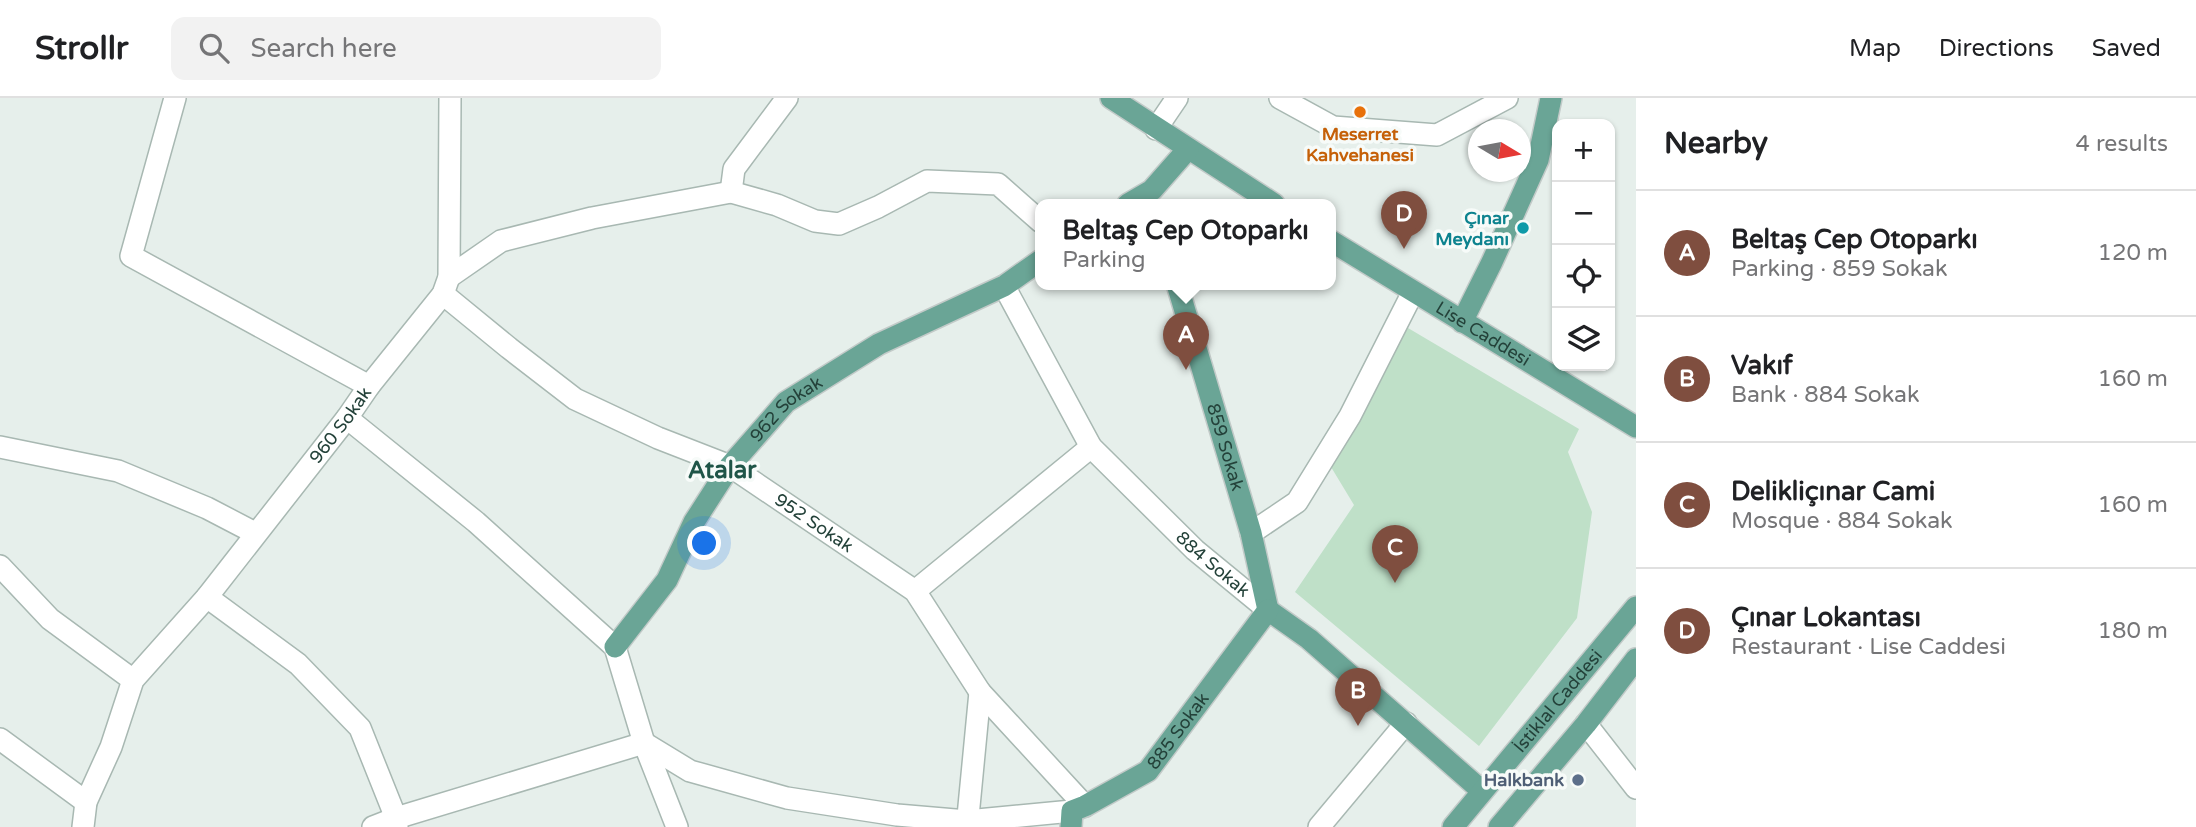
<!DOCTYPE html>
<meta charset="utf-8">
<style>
:root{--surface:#fff;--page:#f2f2f2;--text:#202124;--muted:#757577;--line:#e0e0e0;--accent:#7f4e3f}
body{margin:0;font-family:"Varela Round",sans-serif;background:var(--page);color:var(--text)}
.controls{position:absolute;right:21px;top:21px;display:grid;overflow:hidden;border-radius:14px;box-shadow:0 2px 5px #0004}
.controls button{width:63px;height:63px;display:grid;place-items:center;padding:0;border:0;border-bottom:2px solid var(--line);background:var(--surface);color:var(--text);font:35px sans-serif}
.compass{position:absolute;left:1468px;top:21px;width:63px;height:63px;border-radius:50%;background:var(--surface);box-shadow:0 2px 5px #0004;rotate:100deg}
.you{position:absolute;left:705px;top:446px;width:24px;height:24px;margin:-18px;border:5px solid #fff;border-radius:50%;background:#1a73e8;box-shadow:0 0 0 10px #1a73e833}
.badge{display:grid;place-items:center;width:46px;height:46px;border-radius:50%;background:var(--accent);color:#fff;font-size:23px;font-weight:700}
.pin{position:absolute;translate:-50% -58px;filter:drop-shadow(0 2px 4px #0008)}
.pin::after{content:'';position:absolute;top:37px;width:24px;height:21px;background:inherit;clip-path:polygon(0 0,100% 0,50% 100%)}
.popup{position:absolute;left:1035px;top:101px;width:301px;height:91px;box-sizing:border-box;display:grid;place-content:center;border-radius:14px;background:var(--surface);filter:drop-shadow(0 2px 5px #0005);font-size:23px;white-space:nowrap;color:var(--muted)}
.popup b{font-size:26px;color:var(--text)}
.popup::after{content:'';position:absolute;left:50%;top:100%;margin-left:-14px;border:14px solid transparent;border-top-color:var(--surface)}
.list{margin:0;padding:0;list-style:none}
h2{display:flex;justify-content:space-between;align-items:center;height:91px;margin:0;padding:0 28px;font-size:30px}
h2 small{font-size:23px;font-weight:400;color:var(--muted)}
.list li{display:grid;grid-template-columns:46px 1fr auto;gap:21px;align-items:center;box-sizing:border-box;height:126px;padding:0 28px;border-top:2px solid var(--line)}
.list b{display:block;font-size:26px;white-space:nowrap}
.list p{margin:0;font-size:23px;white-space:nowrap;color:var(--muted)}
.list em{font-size:23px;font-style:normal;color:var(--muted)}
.icon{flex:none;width:38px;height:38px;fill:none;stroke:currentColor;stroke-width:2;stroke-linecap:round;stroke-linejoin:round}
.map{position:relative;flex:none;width:1636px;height:729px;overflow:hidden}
header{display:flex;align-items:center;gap:42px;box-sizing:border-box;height:98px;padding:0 35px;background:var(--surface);border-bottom:2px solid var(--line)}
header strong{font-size:33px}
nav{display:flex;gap:38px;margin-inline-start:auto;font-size:24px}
.search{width:490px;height:63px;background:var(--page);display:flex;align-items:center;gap:18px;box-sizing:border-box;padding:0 24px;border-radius:14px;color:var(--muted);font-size:26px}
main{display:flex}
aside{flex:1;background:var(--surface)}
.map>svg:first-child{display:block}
.green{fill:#bfe0c8}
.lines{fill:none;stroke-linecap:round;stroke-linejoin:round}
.minor-casing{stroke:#a8b8b2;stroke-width:24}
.major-casing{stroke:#c2cac8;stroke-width:24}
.minor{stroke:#fff;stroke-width:21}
.major{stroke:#6aa596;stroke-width:21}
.food-dot{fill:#e8710a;stroke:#f7fbf9;stroke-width:2.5}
.culture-dot{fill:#0f9aa8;stroke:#f7fbf9;stroke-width:2.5}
.service-dot{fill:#5c6f8a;stroke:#f7fbf9;stroke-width:2.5}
.labels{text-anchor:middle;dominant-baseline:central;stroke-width:7;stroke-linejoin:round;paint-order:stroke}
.food-label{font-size:18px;font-weight:bold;fill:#c56008;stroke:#f7fbf9}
.culture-label{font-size:18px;font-weight:bold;fill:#0d838f;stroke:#f7fbf9;text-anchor:end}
.street-label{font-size:18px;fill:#24423a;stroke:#f7fbf9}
.service-label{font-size:18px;font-weight:bold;fill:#4e5e75;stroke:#f7fbf9;text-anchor:end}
.district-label{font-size:24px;font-weight:bold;fill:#1f5548;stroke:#f7fbf9}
</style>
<header>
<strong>Strollr</strong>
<div class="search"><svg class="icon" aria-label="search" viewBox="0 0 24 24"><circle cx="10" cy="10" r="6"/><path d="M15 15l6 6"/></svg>Search here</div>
<nav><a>Map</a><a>Directions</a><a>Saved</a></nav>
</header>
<main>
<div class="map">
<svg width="1636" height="729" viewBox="0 0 1636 729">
<rect width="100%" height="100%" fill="#e6efeb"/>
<path class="green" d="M1408,230l171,101 -11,23 24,60 -15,106 -98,128 -184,-154 59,-87 -26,-43z"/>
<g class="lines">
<defs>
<g id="minor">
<path d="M175,0l-44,158 238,130"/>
<path d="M1280,0l53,29 104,8 70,-37"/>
<path d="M1156,31l21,-31"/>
<path d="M731,94l3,-23 53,-71"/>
<path d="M449,179l52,-36 91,-23 139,-26 46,13 38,16 24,3 39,-17 49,-26 71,3 43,38"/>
<path id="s1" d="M1004,188l87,161 104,103 73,60"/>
<path id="s2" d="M443,196l66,54 66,51 83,39 72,28 185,125 65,101 105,114"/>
<path d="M347,320l129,104 139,125 29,96 33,84"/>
<path d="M0,349l118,24 89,37 48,25"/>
<path d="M1251,435l46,-31 53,-86 63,-124"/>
<path d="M0,468l50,53 83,61"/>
<path d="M915,493l176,-144"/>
<path d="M207,499l91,67 62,64 36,90 1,9"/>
<path d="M1586,626l50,64"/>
<path d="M0,641l86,63"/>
<path id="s3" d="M83,729l3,-25 25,-55 22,-67 74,-83 140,-179 22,-32 74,-92 6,-17 1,-179"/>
<path d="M373,729l23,-9 248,-75 46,28 97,27 110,17 70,6 105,-10"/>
<path d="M967,729l13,-135"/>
<path d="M1319,729l87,-104"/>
</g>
<g id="major">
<path d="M1111,0l163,106"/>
<path d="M1128,106l24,-14 36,-41"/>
<path id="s4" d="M1331,143l305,186"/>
<path id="s5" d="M1177,186l74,249 17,77"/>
<path d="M1462,224l30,-60 46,-102 13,-62"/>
<path d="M1268,512l41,29 173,152"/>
<path id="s6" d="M615,549l52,-67 27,-58 36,-56 56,-64 93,-58 125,-58 37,-26"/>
<path id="s7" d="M1071,729l1,-16 13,-5 63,-35 120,-161"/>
<path id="s8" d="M1453,729l183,-220"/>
<path d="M1499,729l87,-103 50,-65"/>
</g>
</defs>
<use href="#minor" class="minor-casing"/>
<use href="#major" class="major-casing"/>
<use href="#minor" class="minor"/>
<use href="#major" class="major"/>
</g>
<circle class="food-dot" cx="1360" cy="14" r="7"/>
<circle class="culture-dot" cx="1523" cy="130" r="7"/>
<circle class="service-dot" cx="1578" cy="682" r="7"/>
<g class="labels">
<g class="food-label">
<text x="1360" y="36">Meserret<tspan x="1360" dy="21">Kahvehanesi</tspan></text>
</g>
<g class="culture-label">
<text x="1509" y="120">Çınar<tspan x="1509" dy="21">Meydanı</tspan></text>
</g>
<g class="street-label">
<text stroke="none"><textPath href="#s4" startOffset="178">Lise Caddesi</textPath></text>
<text stroke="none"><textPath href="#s6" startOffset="296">962 Sokak</textPath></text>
<text stroke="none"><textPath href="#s3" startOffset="485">960 Sokak</textPath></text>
<text stroke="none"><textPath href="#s5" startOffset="170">859 Sokak</textPath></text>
<text stroke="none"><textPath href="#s2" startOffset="439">952 Sokak</textPath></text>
<text stroke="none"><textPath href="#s1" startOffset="352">884 Sokak</textPath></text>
<text stroke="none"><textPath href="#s8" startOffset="164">İstiklal Caddesi</textPath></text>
<text stroke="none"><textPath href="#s7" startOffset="152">885 Sokak</textPath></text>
</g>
<g class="service-label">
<text x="1564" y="682">Halkbank</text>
</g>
<g class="district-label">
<text x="722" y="372">Atalar</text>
</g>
</g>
</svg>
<div class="controls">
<button>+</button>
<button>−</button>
<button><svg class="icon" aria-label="locate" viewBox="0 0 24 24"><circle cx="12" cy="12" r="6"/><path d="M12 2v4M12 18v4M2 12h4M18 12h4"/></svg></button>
<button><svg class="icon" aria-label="layers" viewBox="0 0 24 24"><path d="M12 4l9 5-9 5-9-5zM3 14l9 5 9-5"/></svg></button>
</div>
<svg class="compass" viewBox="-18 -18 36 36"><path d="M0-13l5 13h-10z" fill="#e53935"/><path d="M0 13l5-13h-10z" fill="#757577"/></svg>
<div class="you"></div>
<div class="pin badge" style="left:1186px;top:272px">A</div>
<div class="popup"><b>Beltaş Cep Otoparkı</b>Parking</div>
<div class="pin badge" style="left:1358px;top:628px">B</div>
<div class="pin badge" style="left:1395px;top:485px">C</div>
<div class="pin badge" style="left:1404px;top:151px">D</div>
</div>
<aside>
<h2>Nearby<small>4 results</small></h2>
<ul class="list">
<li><span class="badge">A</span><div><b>Beltaş Cep Otoparkı</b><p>Parking · 859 Sokak</p></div><em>120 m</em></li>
<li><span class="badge">B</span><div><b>Vakıf</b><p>Bank · 884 Sokak</p></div><em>160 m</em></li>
<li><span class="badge">C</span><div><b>Delikliçınar Cami</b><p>Mosque · 884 Sokak</p></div><em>160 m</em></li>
<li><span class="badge">D</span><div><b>Çınar Lokantası</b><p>Restaurant · Lise Caddesi</p></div><em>180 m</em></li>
</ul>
</aside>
</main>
